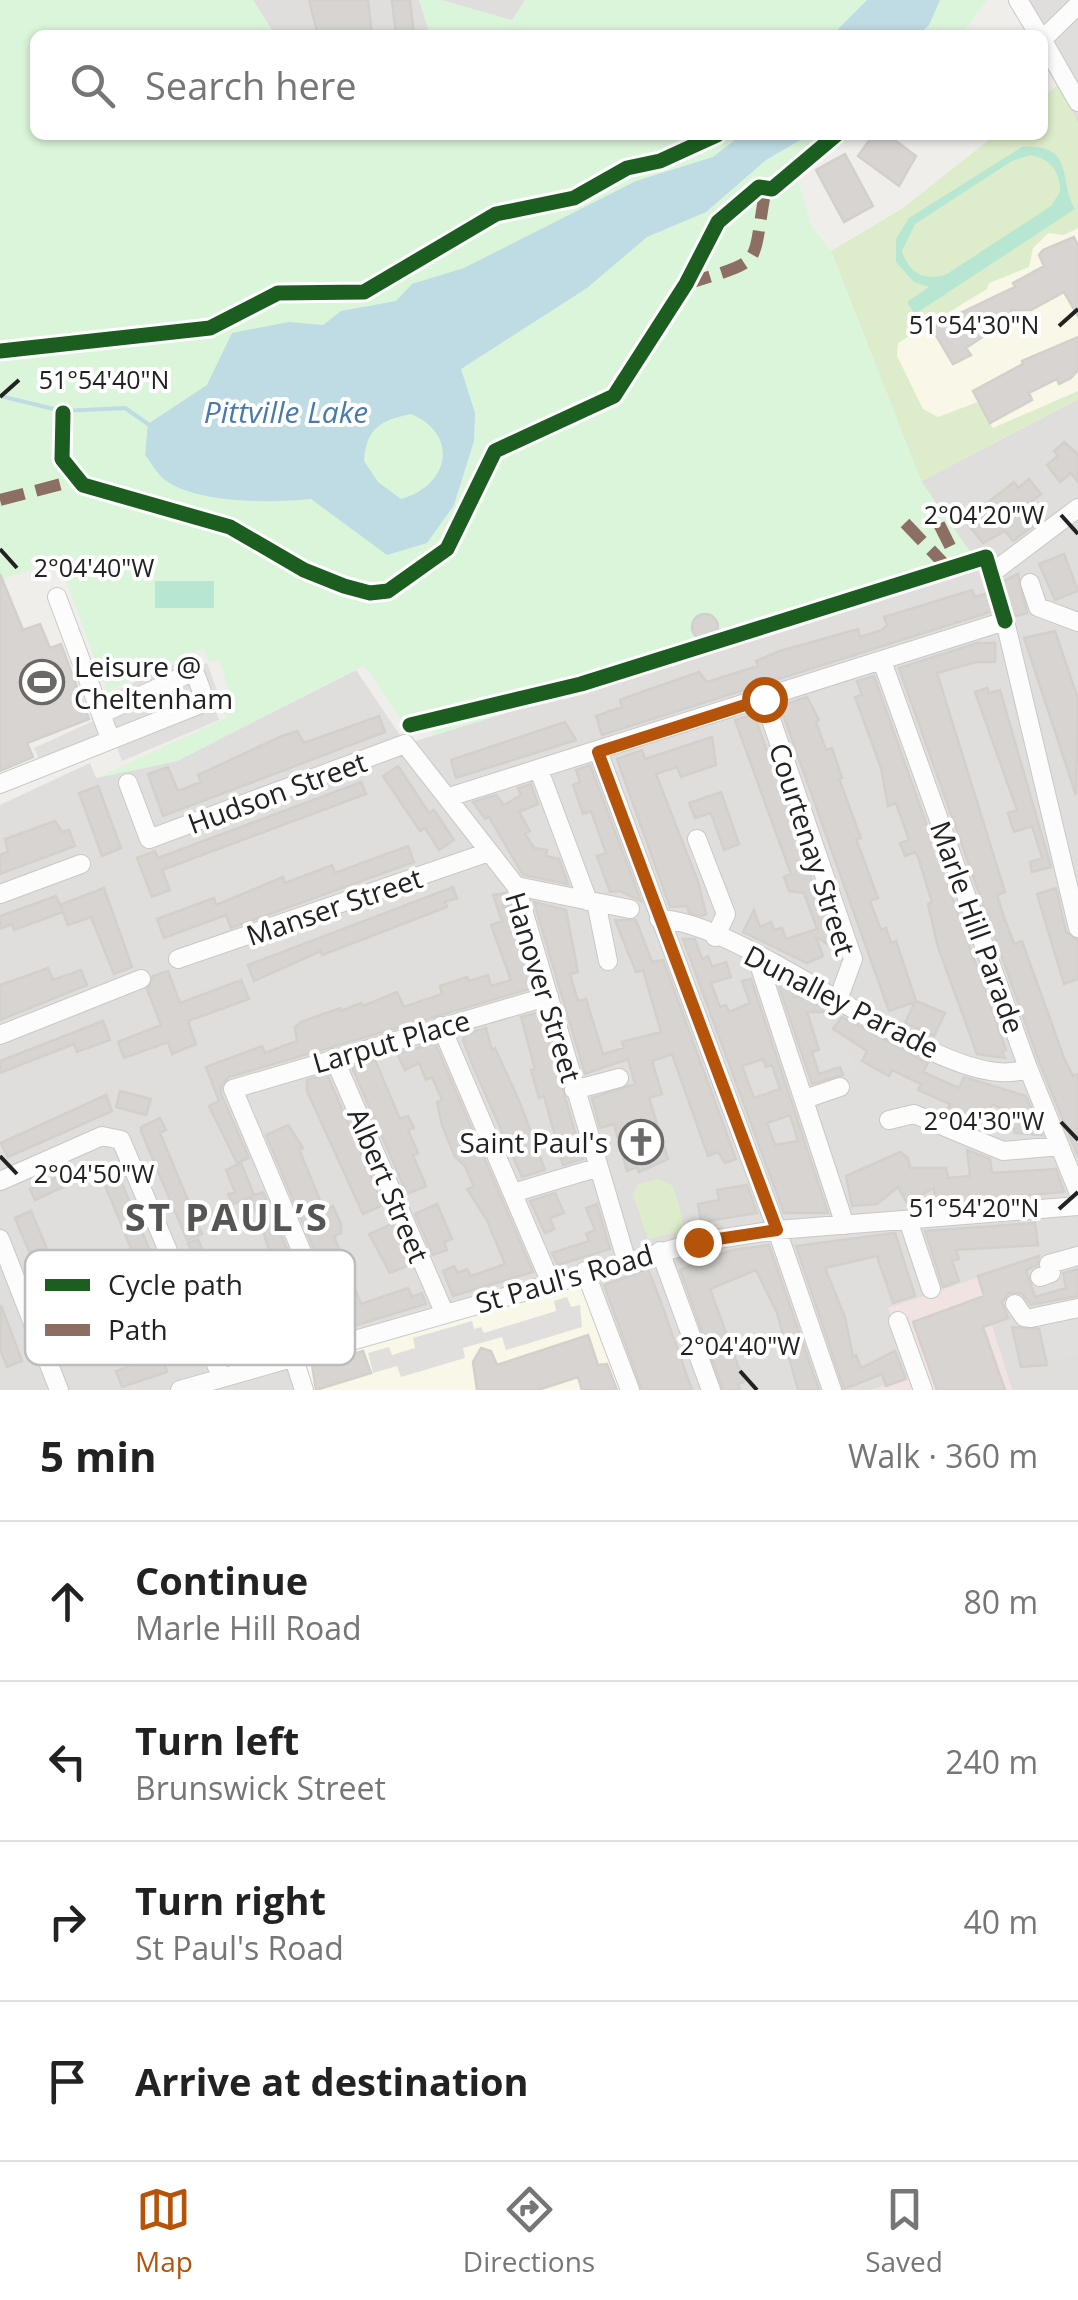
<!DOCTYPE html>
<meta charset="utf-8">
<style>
:root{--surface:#fff;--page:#f2f2f2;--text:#222;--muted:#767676;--line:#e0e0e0;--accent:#b45309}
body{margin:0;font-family:"Open Sans",sans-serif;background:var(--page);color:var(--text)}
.stop{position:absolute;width:30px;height:30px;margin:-22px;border:8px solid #b45309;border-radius:50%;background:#fff}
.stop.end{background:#b45309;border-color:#fff;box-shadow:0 2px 10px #0008}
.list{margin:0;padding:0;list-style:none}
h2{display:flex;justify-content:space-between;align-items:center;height:130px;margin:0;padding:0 40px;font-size:42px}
h2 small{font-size:32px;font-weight:400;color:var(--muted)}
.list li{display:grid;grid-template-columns:65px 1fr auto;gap:30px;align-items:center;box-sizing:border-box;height:160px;padding:0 40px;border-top:2px solid var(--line)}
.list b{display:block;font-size:38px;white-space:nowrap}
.list p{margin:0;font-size:32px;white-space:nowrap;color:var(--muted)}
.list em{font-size:32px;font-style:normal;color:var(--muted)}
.icon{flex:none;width:55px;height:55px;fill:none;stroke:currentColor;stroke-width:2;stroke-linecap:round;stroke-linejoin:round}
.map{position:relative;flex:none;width:1078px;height:1390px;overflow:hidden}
.search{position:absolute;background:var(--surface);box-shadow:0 2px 8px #0004;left:30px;right:30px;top:30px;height:110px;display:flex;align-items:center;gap:25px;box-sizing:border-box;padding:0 35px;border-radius:15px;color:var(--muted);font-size:38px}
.sheet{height:770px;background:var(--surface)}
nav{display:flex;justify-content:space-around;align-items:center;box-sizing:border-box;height:140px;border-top:2px solid var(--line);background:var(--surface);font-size:28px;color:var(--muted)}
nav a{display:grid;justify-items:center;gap:5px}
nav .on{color:var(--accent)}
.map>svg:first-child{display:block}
.residential{fill:#dfdedc}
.commercial{fill:#f1e3e1}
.education{fill:#f8f7e8}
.grass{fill:#ddeccb}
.park{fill:#daf5da}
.pitch{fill:#b7e6d2;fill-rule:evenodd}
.parking{fill:#e0dfde}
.water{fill:#bfdbe3;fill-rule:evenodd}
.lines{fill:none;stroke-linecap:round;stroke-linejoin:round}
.stream{stroke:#bfdbe3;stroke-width:4}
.building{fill:#d7d4d2;stroke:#d3d0cc;stroke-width:2.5;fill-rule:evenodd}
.minor-casing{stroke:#c9c8c7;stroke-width:20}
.minor{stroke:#fdfcfc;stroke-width:18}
.quiet{stroke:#8d6e63;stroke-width:12;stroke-dasharray:25 12;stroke-linecap:butt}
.cycleway-casing{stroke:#fff;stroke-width:21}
.cycleway{stroke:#1b5e20;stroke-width:15}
.route{stroke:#b45309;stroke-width:12}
.ticks{fill:none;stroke:#222;stroke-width:4}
.labels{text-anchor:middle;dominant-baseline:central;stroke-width:8;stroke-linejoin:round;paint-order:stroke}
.poi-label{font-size:28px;fill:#222;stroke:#fff;text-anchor:start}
.street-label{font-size:28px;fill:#222;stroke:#fff}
.water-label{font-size:30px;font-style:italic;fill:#4a7aab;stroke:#fff}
.district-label{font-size:38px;font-weight:bold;letter-spacing:2.5px;fill:#555;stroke:#fff}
.key{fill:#fff;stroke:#bdbdbd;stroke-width:2.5}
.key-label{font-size:28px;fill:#222}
.ticks-label{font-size:25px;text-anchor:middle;fill:#222;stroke:#fff;stroke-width:8;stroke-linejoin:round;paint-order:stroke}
</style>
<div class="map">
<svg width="1078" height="1390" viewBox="0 0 1078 1390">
<rect width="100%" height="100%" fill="#f0eeeb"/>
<path class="residential" d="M253,0h272l-22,35h-228z
M1011,0h67v123l-35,-62v-26z
M1078,399v991h-66l-35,-111 -64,96 -41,15h-872v-585l90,-42 6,15 81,-17 179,-91 50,74 573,-178 -58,-85z"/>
<path class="commercial" d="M977,1278l35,112h-140l41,-15 -25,-67z"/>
<path class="education" d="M1043,97l35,26v276l-157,82 -90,-230 72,-43 92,-73h48z
M585,1271l45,119h-326l-11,-34z"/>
<path class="grass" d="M1058,85l20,38v105l-14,7 -16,-2 -15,15 -4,19 -40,16 -2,6 -89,54 -1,13 26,53 15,8 40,-15 15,26 85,-37v8l-157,82 -90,-230 72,-43 92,-73h48v-38z
M658,1179l15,7 13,45 -38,8 -15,-45 6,-10z"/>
<path class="park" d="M0,0h253l22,35h-240v100h819l-57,42 15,50 19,24 90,230 59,85 -546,169 -4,-8 -27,-4 -39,-58 -187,96 -81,17 130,-60 -4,-14 10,-4 -13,-41 -10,3 -6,-14 -96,44 -49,-132 -58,20z
M419,0h23l70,20 13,-20h462l-26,35h-531z"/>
<path class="pitch" d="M1022,147c54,-4 36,34 53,62l-160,105 -8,-12 22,-15 -15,-5 -18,-20v-23l13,-21zM1030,155c20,3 31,17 30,37l-9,14 -104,68c-23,8 -38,-1 -45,-23l13,-27 97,-63z
M155,581h59v27h-59z"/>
<path class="parking" d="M192,656l5,11 10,-4 15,41 -7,6 4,10 -97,41 -11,-29 -72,27 -5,-11 70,-32 -6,-17z
M835,1035l4,9 6,-2 11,28 -13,5 -4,-8 -20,7 -7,-22 7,-2 -2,-7z
M567,1297l4,10 9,-2 2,22 -76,23 -4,-13 -39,11 2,10 -64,19 -4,-11 -24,7 -5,-20 21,-6 3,8 23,-7 -2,-10 59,-17 2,8 7,-2 3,6 72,-22 -2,-10z
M1072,1317l6,2v35l-29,8 -10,-37z"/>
<path class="water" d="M867,0h73l-11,25 -11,10h-86z
M741,135h68l-43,25 -60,52 -59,25 -60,51 -126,81 14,44 -1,28 -20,64 -27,38 -40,12 -76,-56c-39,4 -113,5 -146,-19 -8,-6 -14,-18 -20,-25l3,-31 59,-39 25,-52 57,-11 34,3 18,-14 55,-10 16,-17 52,-16 172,-87 77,-24zM411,414c50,21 37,73 -10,85l-23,-17 -14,-21c2,-33 17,-41 47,-47z"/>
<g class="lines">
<path class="stream" d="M0,396l62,15 63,-3 23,16"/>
</g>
<path class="building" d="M309,0h59l4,35h-54z
M392,0h18l4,35h-18z
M873,135h15l28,21 -17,30 -41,-30z
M845,154l28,52 -29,16 -28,-52z
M1074,237l4,9v70l-14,-24 -33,18h-20l-2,9 -43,29 5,7 -18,9 -22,-37 84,-40 -2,-4 31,-17 -5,-11 4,-5z
M1078,337v33l-7,8 -12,6 -2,-5 -28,14 3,7 -42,23 -17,-32 50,-27 -1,-3z
M1064,442l14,12v28l-7,-9 -11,9 -13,-17 11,-9 -4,-5z
M1029,479l12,15 -12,9 4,5 -6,5 9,11 -23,17 -8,-10 -22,12 -14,-17 13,-10 -5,-5 37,-29 4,6z
M1064,554l14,37 -23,9 -16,-36z
M0,574l23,56 17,-6 10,24 11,-4 28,75 -62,24 6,14 -33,14z
M1018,574l9,39 -11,3 -10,-9 -404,128 -6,-19 26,-9 -2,-7 16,-6 63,-22 8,10 51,-16 -2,-5 24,-10 78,-22 2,8 22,-7 5,-5 -3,-8 88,-27 3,7 26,-8 -2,-6z
M692 627a13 13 0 1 1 26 0a13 13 0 1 1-26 0Z
M1055,631l23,68 -2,96 -52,-157z
M977,643h18v19h-19l-39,11 68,219 -8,3 7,22 10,27 8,-3 42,117 9,18 5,-2v82l-38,-92 -141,-396z
M874,676l132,374 -4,2 3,6 -28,-4 -39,-107 -10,-43 4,-2 -14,-45 -3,-5 -10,4 -5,-13 9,-3 -13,-37 -8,3 -7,-38 -26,-71 7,-2 -5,-14z
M987,688l2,5 11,-3 51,177 -19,5 -2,-10 12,-4 -10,-32 -18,6 -6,-19 9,-3 -42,-118z
M807,697l12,23 -3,2 10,28 6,-2 10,30 -3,1 22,59 -5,1 22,59 -8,3 11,29 5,-2 5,15 5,-2 20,60 29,12 -11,23 -29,-13 10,-21 -26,9 -109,-305z
M754,714l82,235 -20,-12 7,19 -16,7 -64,-31 11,-22 6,17 11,-5 3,8 8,-2 4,11 31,-10 -13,-36 -15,-2 -5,-14 7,-3 -56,-154z
M379,716l6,16 -222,84 -15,-42 20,-7 10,24 23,-9 -3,-7 84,-39 15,-5 7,12z
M565,722l11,18 -120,38 -5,-18z
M712,737l4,28 -35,12 -4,-10 -21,7 42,108 8,32 -4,2 -13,-3 -2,-7 -17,1 -53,-148 25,-9 3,9z
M590,765l51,136 -21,-10 -10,1 -13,-36 9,-3 -15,-42 -8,3 -10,-29 7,-3 -4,-12z
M398,766l31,47 5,-3 20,30 -15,10 -14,-22 -5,3 -37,-55z
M361,782l5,12 -204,76 8,20 -18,7 -15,-39 18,-7 3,7z
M531,784l7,20 -19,8 11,19 -5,3 9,14 13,2 -1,6 13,3 9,25 -45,-9 -34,-58 -4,2 -12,-17 23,-7 8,10 17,-10 -3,-7z
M98,786l23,62 -19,8 -23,-63z
M721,792l18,52 -15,6 -13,-37 -16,5 -6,-15z
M55,821l7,11 7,-2 6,16 -75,28v-19l8,-3 -3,-13z
M408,846l6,16 -183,66 -5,-13 -62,23 -7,-19 57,-21 2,7 67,-28 2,6 47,-18 3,8z
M453,887l4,11 -12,4 2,5 -125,48 -1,-4 -67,30 -6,-16z
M104,888l28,79 -18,7 -23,-57 -23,8 -8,-20z
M1056,888l10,44 12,8v39l-14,5 -27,-90z
M505,893l-3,15 7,-2 24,82 -304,89 -8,9v8l28,64 -12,5 -28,-57 10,-5 -13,-34 56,-21 3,7 32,-12 -2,-14 6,-5 39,-14 1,3 20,-8 2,3 34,-14 7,15 38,-13 -2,-8 27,-9 2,4 19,-6 3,11 20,-6 -20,-55 11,-4 -9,-26z
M56,896l7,16 -49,18 -2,-6 -12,5v-13z
M534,902l32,8 12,62 -8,2 8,27 8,-2 17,55 21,-6 -2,-6 39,-10 -18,-62 -7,2 -21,-52h21l16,42 11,-2 73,199 -11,4 -7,-11 -10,4 -36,-102 -20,7 10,33 -13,4 19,61 -29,13 -2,-5 -10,4 -13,-47 -14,4 -8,-30 43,-14 -7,-25 -43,15z
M683,939h12l7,20 6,-3 4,11 14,-5 5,15 -20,6 9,24 6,-2 3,7 21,-9 -8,-22 9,-2 77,234h-44zM763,1059l3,8 6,-2 8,24 -26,9 -12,-32zM790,1115l8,26 -23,4 -8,-22z
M48,968l5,12 28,-10 6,15 -87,35v-35z
M168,971l12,32 61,-23 8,19 -61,22 8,23 -24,10 -4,-12 -44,16 -6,-16 43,-17 -14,-36 6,-13z
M777,980l14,7 3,10 12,-1 28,16h-27l12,38 -7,2 7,22 21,-7 3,8 -31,9z
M540,1012l43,147 -20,6 -19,-69 -5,2 -8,-28 4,-1 -14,-52z
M842,1017l86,46 -5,9 36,16 5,-11 62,19 16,39 -27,-2 -8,-23 -15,-6 -11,24 -36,-14 5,-10 -32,-14 3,-6 -29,-14 -3,6 -27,-15 5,-10 -34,-22z
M103,1021l7,19 -33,12 -3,-8 -74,29v-12z
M486,1028l6,22 3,-2 25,55 25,67 -23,7 -49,-111 -10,-26 3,-6z
M435,1043l98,229 -80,24 -10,-25 11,-5 4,7 9,-4 4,7 34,-12 -18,-44 -20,-31 7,-2 -9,-21 -10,-9 -13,-32 -5,-23 5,-2 -10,-23 -6,3 -7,-17 -14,7 -8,-16z
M375,1060l25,59 8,-3 6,12 -6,2 10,23 -5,2 13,31 -19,8 -55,-127z
M327,1074l56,131 -20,9 -56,-123v-11z
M120,1091l31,8 -5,16 -30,-8z
M106,1095l6,16 -104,46 -7,-14z
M160,1118l6,12 -6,3 42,101 -15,6 -46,-109v-4z
M288,1125l15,23 -4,1 25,61 9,-4 8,18v9l-7,3 27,68 47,-16 4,9 10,-4 4,11 -79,24 -81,-193z
M967,1150l23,9 2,14 64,-4 8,23 -129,11 -1,-15 -27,15 -9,-16 -21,17 -25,2 -6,-30 54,-24 8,6 2,10h36l2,10 22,-2z
M91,1162l4,10 -60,28 -5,-11z
M241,1163l13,32 9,-3 61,144 -22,6 -10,-24 -16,7 -7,-14 25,-11 -10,-25 -12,5 -5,-13 7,-3 -23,-67 -18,7 -5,-10 7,-2 -9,-22z
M119,1176l57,138 -15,7 -57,-138z
M747,1185l10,28 -56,9 -3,-18 21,-4 -2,-10z
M555,1193l9,20 -14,5 4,11 -9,4 -15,-32z
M437,1204l15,35 -8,3 3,8 -14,5 -18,-41z
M597,1204l13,45 -52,16 -6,-12 37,-12 -3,-7 9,-4 -9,-22z
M31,1211l58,138 -16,7 -58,-138z
M1035,1223l3,22 -82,5 3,9 -7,2 7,20 -16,6 -18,-56z
M392,1224l17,41 -19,8 -21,-39z
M895,1233l20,63 -22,7 -16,-47 -52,12 20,49 8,40 3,-2 5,13 34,-17 11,28 -20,7 -4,-12 -38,15 -48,-143z
M198,1239l37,88 -11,5 -36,-89z
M769,1245l50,145h-21l-21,-77 -21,-43 -46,19 34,93 -6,2 2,6h-17l-43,-120 52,-20z
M1039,1256l-2,9 -11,5 9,27 31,-9 -3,-15 15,-4v27l-47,9 -10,-12h-12l-7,9 6,16 -25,9 22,63h-68l-24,-68 71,-26 -6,-20z
M648,1269l11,28 33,93h-50l-38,-105z
M1,1305l21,56 -15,6 -7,-18z
M1012,1327l27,2 8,36 -26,2z
M588,1335l10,30 9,-1 10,26h-35l-4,-13 -40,13h-61l-4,-28 8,-14 10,3 6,14z
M363,1351l8,22 -55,17 -4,-25z
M162,1354l5,18 -45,15 -6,-16z"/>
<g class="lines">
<defs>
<path id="minor" d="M1018,0l21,35
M1043,39l35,-34
M1043,41l35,61
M993,572l85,-64
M1030,583l8,24 40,15
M57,597l44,117
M882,661l146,407 50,123
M764,699l89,260 -14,38
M598,751l179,479 55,160
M539,770l49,131
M128,783l21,56 256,-95 111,142 110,373
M0,784l201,-80 3,-7 -8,-21 -8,-2 -87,40 9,24
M449,797l556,-176 73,307
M697,839l29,75 -11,23
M516,886l114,23
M0,894l81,-30
M596,902l12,59
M659,919c96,3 293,184 369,149
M756,955l89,270
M178,959l311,-107
M441,1026l109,255
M0,1035l141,-56
M334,1058l110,254
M574,1090l45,-12
M805,1099l35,-12
M889,1120l25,-6 89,37 57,-5
M0,1181l102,-45 19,4 100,236
M513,1193l83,-25
M908,1220l23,69
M0,1239l59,151
M660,1251l51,139
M585,1271l45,119
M1040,1277l11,-4 -2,-9 29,-8
M1015,1304l9,13 7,1 47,-10
M898,1321l25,69
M340,1342l-107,-253 316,-93
M293,1356l11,34
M180,1390l518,-148 79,-12 301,-24"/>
</defs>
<use href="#minor" class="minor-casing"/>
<use href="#minor" class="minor"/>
<path class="quiet" d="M686,284c83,-26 64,-14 80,-96
M0,500l77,-20
M905,523l43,45
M939,524l20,40"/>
<defs>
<path id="cycleway" d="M0,351l210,-23 68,-35 86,-1 132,-78 78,-16 53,-30 33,-7 57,-26
M63,413l-1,46 21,26 147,42 74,43 40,16 26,7 18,-2 59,-42 48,-98 119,-55 72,-112 32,-62 41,-35 13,2 64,-54
M410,725l171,-41 405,-127 19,64"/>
</defs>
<use href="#cycleway" class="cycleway-casing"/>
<use href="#cycleway" class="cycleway"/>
</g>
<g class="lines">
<path class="route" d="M698,1242l79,-12 -179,-478 166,-53"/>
</g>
<path class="ticks" d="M1059,326l19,-17M0,397l19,-17M1061,515l17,19M0,549l17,19M1061,1122l17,18M0,1156l17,18M1059,1209l19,-17M740,1371l17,19"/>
<defs>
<symbol id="stadium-ring" viewBox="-11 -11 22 22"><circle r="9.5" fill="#fff" stroke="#6a6968" stroke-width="1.5"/><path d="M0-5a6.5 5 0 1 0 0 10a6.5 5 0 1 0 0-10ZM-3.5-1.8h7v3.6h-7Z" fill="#6a6968"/></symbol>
<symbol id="church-ring" viewBox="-11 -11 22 22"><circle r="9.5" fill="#fff" stroke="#6a6968" stroke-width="1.5"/><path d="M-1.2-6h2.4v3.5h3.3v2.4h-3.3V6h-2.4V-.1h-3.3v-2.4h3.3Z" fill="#6a6968"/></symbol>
</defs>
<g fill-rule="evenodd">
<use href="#stadium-ring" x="17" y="657" width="50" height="50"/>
<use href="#church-ring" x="616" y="1117" width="50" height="50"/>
</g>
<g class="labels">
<g class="poi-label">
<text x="74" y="666">Leisure @<tspan x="74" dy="32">Cheltenham</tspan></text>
<text x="608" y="1142" text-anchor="end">Saint Paul's</text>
</g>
<g class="street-label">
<text transform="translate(277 792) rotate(-20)">Hudson Street</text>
<text transform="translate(813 849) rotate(72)">Courtenay Street</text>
<text transform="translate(334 906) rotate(-19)">Manser Street</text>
<text transform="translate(978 927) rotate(70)">Marle Hill Parade</text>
<text transform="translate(544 987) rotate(73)">Hanover Street</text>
<text transform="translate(842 1001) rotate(27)">Dunalley Parade</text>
<text transform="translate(391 1041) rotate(-16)">Larput Place</text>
<text transform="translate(389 1185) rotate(67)">Albert Street</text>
<text transform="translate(564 1278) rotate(-16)">St Paul's Road</text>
</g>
<g class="water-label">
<text x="286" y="411">Pittville Lake</text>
</g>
<g class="district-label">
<text x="227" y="1216">ST PAUL’S</text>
</g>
</g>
<rect x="25" y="1250" width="330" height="115" rx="15" class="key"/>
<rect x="45" y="1279" width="45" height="12" fill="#1b5e20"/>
<rect x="45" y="1324" width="45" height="12" fill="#8d6e63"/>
<g class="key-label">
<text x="108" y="1295">Cycle path</text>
<text x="108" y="1340">Path</text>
</g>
<g class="ticks-label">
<text x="974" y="334">51°54'30"N</text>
<text x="104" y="389">51°54'40"N</text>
<text x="984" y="524">2°04'20"W</text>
<text x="94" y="577">2°04'40"W</text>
<text x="984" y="1130">2°04'30"W</text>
<text x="94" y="1183">2°04'50"W</text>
<text x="974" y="1217">51°54'20"N</text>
<text x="740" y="1355">2°04'40"W</text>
</g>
</svg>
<div class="stop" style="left:764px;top:699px"></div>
<div class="stop end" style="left:698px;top:1242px"></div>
<div class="search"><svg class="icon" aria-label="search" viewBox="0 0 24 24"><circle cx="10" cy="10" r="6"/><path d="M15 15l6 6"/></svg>Search here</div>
</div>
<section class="sheet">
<h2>5 min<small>Walk · 360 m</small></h2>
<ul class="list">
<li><svg class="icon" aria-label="ahead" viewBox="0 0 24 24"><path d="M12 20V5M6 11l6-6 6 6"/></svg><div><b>Continue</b><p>Marle Hill Road</p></div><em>80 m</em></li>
<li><svg class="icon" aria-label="left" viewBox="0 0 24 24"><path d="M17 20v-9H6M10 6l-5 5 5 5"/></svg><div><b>Turn left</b><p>Brunswick Street</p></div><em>240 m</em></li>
<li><svg class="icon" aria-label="right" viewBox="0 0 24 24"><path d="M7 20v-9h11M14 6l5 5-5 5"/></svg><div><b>Turn right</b><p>St Paul's Road</p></div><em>40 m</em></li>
<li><svg class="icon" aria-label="arrive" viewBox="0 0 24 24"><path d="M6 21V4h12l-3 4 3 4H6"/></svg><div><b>Arrive at destination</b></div></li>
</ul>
</section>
<nav>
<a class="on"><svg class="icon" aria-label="map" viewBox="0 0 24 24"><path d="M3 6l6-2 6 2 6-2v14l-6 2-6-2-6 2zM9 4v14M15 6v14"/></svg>Map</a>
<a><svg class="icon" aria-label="directions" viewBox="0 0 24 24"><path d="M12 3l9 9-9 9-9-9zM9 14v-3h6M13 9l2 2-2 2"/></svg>Directions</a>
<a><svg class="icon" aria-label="saved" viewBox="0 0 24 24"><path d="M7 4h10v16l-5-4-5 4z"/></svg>Saved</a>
</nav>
